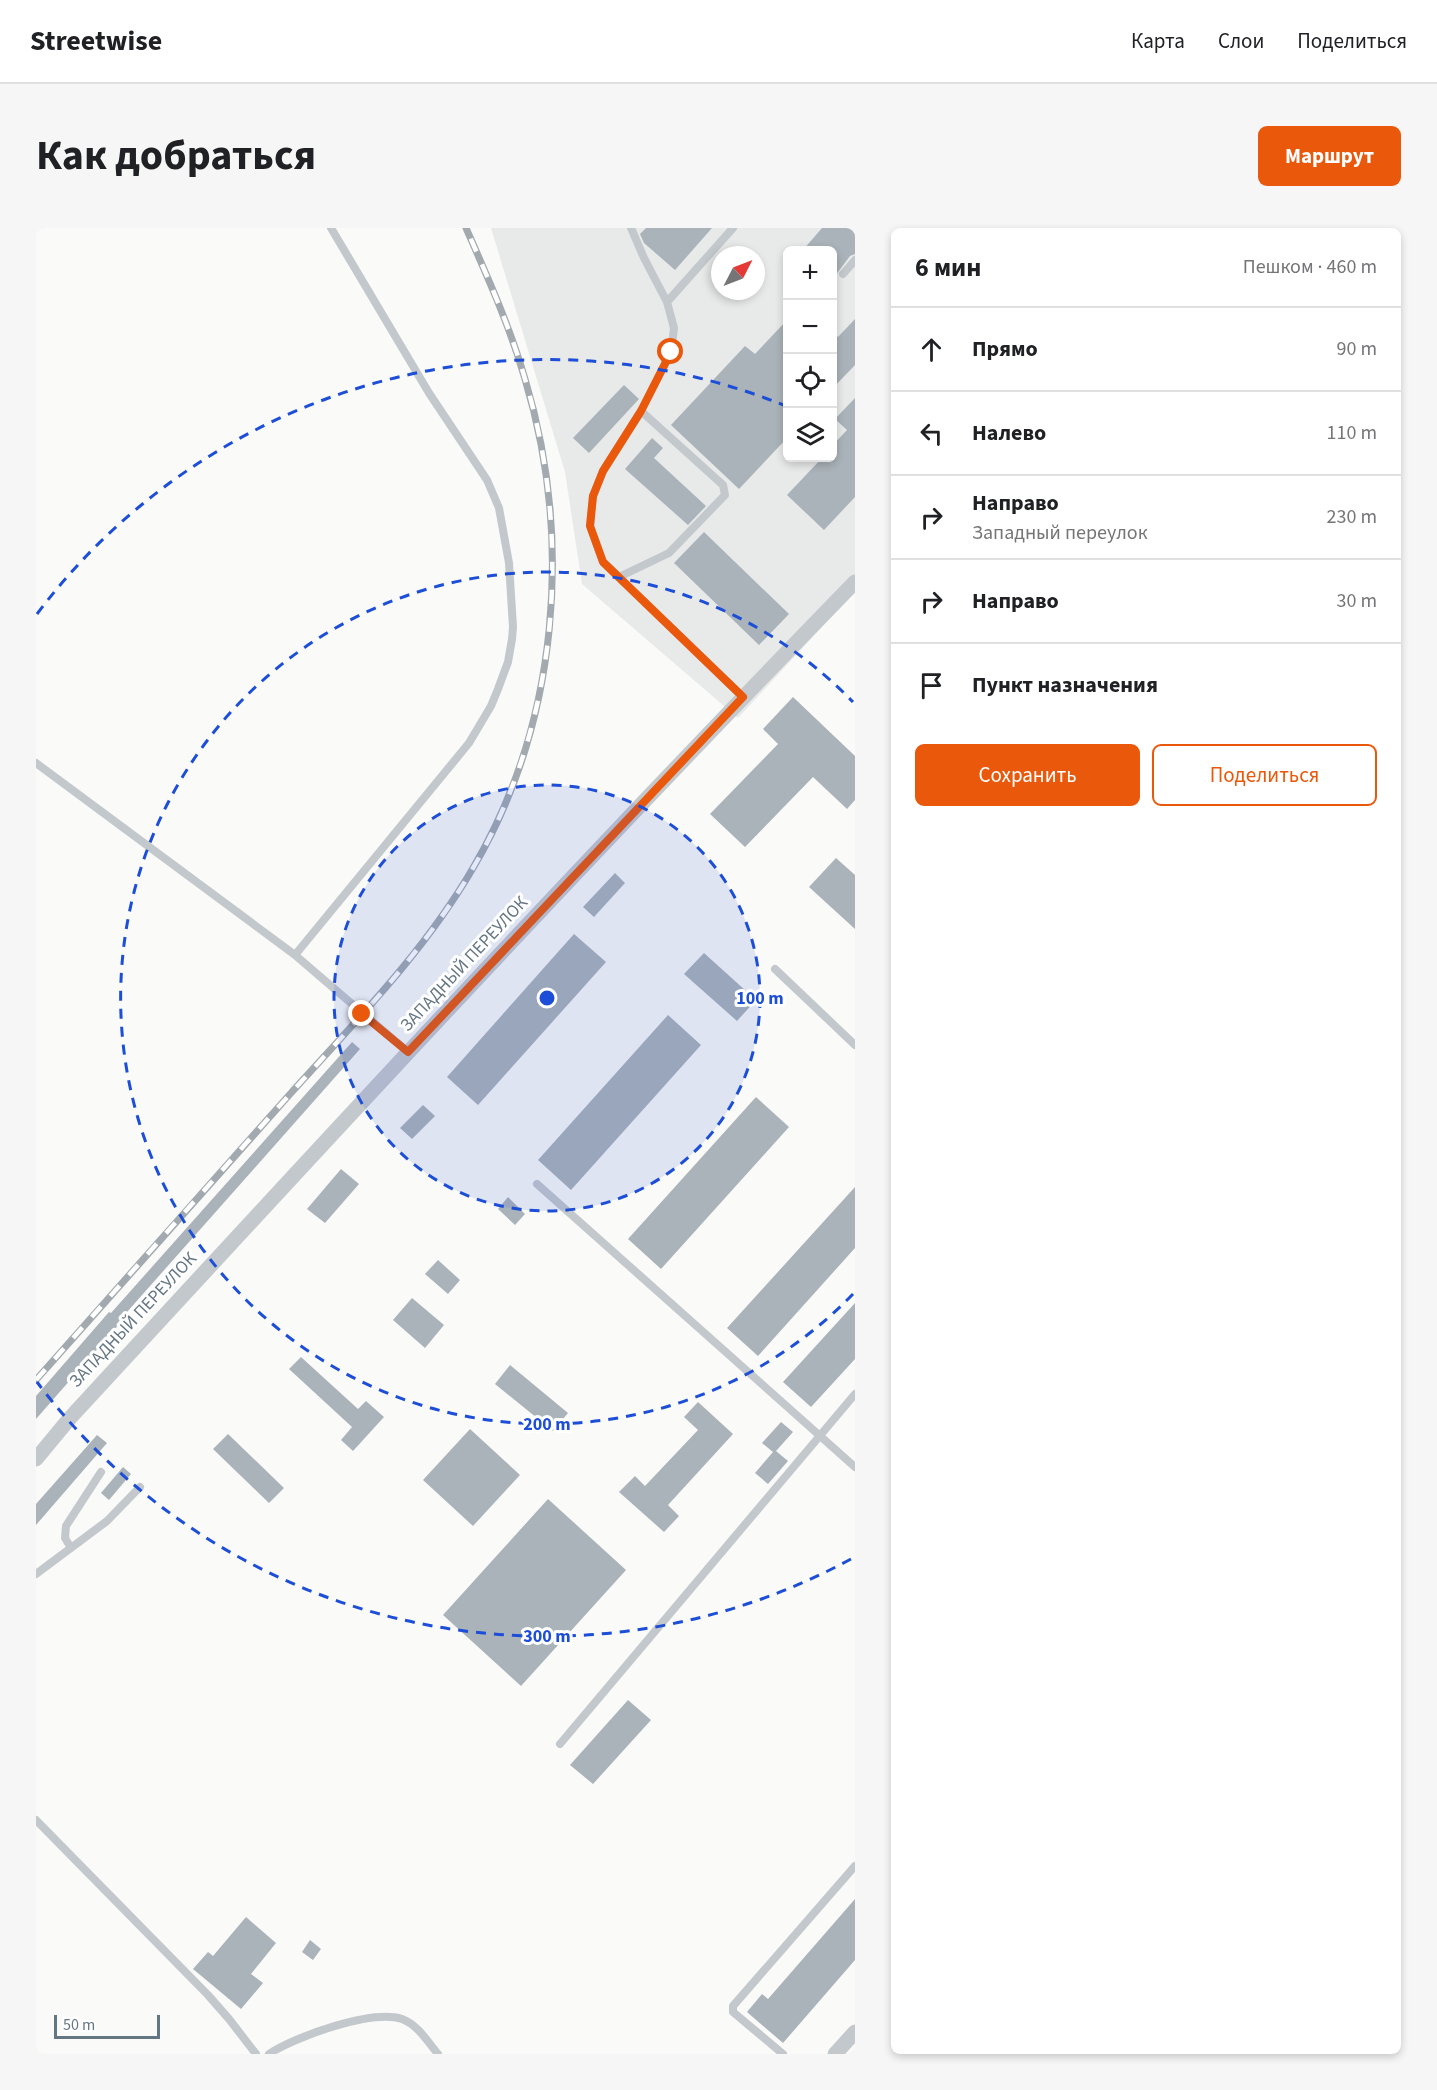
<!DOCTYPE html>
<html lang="ru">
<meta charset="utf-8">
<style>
:root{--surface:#fff;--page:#f6f6f6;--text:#202124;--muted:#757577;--line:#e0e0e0;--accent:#ea580c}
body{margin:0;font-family:"Source Sans 3",sans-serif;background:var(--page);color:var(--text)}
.controls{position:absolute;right:18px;top:18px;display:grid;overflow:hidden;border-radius:9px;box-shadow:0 3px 9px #0003}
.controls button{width:54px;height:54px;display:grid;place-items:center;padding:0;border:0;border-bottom:2px solid var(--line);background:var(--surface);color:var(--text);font:30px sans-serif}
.compass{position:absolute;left:675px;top:18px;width:54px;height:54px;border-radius:50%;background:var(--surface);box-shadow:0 3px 9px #0003;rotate:48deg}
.scale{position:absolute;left:18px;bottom:15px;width:106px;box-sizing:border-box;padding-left:6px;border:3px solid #657683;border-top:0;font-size:16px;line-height:21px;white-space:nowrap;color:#657683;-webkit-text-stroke:4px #fff;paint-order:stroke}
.stop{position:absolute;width:18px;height:18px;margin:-14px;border:4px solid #ea580c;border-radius:50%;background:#fff}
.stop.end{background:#ea580c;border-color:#fff;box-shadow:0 2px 6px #0008}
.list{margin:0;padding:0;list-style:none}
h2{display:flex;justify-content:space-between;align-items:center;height:78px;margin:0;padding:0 24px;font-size:26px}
h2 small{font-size:20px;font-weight:400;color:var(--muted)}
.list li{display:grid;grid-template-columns:39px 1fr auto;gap:18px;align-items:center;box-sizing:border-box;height:84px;padding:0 24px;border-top:2px solid var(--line)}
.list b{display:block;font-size:22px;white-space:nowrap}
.list p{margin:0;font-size:20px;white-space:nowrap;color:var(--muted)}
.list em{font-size:20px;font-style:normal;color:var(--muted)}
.actions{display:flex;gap:12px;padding:18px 24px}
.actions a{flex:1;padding:14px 0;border:2px solid var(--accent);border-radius:9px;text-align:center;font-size:21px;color:var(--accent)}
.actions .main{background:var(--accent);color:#fff}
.icon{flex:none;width:33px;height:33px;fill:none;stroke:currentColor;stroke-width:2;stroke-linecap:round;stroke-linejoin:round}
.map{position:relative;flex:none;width:819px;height:1826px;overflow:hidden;border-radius:9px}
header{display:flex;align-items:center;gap:36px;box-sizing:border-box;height:84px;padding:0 30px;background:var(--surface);border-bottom:2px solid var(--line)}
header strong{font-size:28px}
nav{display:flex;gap:33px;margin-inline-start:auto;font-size:21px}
.intro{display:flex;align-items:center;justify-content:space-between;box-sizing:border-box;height:144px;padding:0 36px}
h1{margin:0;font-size:42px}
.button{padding:15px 27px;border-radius:9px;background:var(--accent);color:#fff;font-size:21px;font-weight:700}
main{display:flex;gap:36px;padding:0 36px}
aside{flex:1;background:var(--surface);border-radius:9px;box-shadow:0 3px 9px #0003}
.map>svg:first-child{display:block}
.built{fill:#e8e9e9;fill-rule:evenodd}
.building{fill:#aab3b9}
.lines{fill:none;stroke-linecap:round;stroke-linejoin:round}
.lane{stroke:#c3c8cc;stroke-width:8}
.street{stroke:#c3c8cc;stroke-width:15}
.rail-casing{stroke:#a2aab0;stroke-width:7}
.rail{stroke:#fff;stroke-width:4.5;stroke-dasharray:14;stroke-linecap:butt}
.route{stroke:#ea580c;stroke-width:8}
.ring{fill:none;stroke:#1d4ed8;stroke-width:3;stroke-dasharray:10 8}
.labels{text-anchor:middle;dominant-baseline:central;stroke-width:6;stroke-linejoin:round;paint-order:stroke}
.street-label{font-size:18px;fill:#657683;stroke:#fff}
.centre{fill:#1d4ed8;stroke:#fff;stroke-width:3}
.ring-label{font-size:18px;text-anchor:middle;font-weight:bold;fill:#1d4ed8;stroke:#fff;stroke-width:6;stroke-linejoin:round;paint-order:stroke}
</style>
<header>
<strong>Streetwise</strong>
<nav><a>Карта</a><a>Слои</a><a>Поделиться</a></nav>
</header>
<div class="intro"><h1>Как добраться</h1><a class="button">Маршрут</a></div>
<main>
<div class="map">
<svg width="819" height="1826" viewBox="0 0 819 1826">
<rect width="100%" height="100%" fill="#fafaf8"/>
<path class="built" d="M455,0h364v363l-117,127 -156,-134 -17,-112zM752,22h44v208h-44zM684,27h36v36h-36z"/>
<path class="building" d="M610,0h66l-37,42 -31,-27 -4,-9z
M786,0h33v26l-5,2 -18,24v-30h-29z
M752,91v118l-49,52 -68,-64 74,-79 10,8z
M819,91v46l-23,24v-58l6,6z
M588,157l15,14 -50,54 -16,-15z
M819,170v99l-31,33 -37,-35 35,-37h10v-12l15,-16 -12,-11z
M616,210l11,10 -9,10 52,48 -18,19 -63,-56z
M668,304l85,82 -30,31 -85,-82z
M757,469l62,59v44l-8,9 -34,-32 -68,70 -35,-33 68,-70 -15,-15z
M800,630l19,17v54l-46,-42z
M579,645l10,10 -31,34 -11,-10z
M538,706l32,28 -128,143 -31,-28z
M668,725l52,47 -19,21 -53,-47z
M632,787l33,30 -130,145 -33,-30z
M316,814l8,7 -241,272 2,1 -85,97v-23l73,-84 2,1z
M720,869l33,30 -128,142 -33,-30z
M387,877l12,11 -23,23 -12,-11z
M305,941l18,15 -34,39 -18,-14z
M819,959v61l-97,108 -31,-28z
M472,969l17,17 -10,11 -17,-16z
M402,1032l22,20 -12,14 -23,-20z
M376,1070l32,27 -19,23 -32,-28z
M819,1075v56l-44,48 -28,-25z
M265,1129l57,52 8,-8 18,16 -31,34 -12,-11 11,-13 -63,-58z
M474,1137l58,48 -15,18 -58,-47z
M662,1174l35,32 -65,71 11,11 -15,16 -45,-40 16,-16 10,10 53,-56 -14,-13z
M745,1194l12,10 -17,19 12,10 -20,23 -13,-11 18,-21 -11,-9z
M434,1201l50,46 -47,51 -50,-46z
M192,1206l56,54 -15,15 -56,-54z
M61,1207l10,8 -71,82v-21z
M87,1239l8,7 -22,26 -8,-7z
M512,1271l78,71 -105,116 -78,-71z
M592,1472l23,20 -58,64 -23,-19z
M819,1671v61l-72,83 -36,-31 15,-18 6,5z
M210,1689l30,26 -25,31 12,9 -22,26 -48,-40 15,-17 5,4z
M274,1712l11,9 -8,11 -11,-8z"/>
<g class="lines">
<path class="lane" d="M595,0l13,30 23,44 7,26 -3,24 -30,59 -38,60 -10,25 -3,30 13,36 140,135
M807,46l12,-14
M631,74l66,-74
M583,349l50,-24 56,-58 -2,-10 -82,-74
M0,535l259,192 113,97
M259,727l174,-212 22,-37 7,-17 10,-27 4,-23 1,-12 -4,-64 -10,-55 -12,-28 -58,-87 -98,-165
M739,741l80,76
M501,956l318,283
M35,1320l-6,-10 1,-12 35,-54
M0,1346l71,-53 33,-34
M524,1516l295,-350
M0,1592l172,175 21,24 27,35
M233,1826c25,-17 103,-45 133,-35 16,6 25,22 36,35
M747,1826l-50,-42v-6l122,-140"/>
<path class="street" d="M0,1231l34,-41c259,-281 518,-562 785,-836
M799,1826l20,-22"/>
<defs>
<path id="rail" d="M0,1152c85,-96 170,-192 255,-287 64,-71 134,-142 182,-225 86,-146 100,-329 52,-489 -15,-52 -37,-101 -59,-151"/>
</defs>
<use href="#rail" class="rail-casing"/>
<use href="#rail" class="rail"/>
</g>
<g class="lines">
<path class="route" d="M326,786l46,38 335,-355 -140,-135 -13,-36 3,-30 10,-25 38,-60 30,-59"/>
</g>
<circle cx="511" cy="770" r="213" fill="#1d4ed8" fill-opacity=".12"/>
<g class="ring">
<circle cx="511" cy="770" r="213"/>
<path d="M817 1066A426 426 0 1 1 817 474"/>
<path d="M815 1331A638 638 0 0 1 1 1154M1 386A638 638 0 0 1 750 178"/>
</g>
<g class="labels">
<g class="street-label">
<text transform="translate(428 736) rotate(-47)">ЗАПАДНЫЙ ПЕРЕУЛОК</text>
<text transform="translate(97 1092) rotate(-47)">ЗАПАДНЫЙ ПЕРЕУЛОК</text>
</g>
</g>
<circle cx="511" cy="770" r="9" class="centre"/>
<g class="ring-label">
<text x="724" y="776">100 m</text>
<text x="511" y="1202">200 m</text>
<text x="511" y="1414">300 m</text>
</g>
</svg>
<div class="controls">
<button>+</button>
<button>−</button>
<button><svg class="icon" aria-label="locate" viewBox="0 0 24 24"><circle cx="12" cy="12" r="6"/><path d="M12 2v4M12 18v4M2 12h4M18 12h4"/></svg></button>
<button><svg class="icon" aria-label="layers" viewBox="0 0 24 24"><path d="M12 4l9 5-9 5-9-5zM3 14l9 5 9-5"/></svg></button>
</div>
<svg class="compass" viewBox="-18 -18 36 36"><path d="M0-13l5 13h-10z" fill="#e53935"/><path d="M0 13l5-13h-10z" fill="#757577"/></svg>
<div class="scale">50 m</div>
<div class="stop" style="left:635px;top:124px"></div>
<div class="stop end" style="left:326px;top:786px"></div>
</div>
<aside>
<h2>6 мин<small>Пешком · 460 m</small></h2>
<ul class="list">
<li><svg class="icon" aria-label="ahead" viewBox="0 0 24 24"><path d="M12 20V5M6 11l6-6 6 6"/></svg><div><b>Прямо</b></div><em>90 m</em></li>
<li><svg class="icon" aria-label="left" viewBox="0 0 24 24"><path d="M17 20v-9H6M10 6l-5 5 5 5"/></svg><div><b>Налево</b></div><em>110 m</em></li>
<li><svg class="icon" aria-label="right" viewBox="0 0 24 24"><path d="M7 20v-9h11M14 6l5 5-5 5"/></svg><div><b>Направо</b><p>Западный переулок</p></div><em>230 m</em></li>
<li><svg class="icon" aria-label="right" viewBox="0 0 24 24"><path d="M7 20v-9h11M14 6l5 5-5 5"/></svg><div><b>Направо</b></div><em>30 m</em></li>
<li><svg class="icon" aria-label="arrive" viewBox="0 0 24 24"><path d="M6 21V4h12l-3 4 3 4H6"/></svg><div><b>Пункт назначения</b></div></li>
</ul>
<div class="actions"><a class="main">Сохранить</a><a>Поделиться</a></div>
</aside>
</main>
